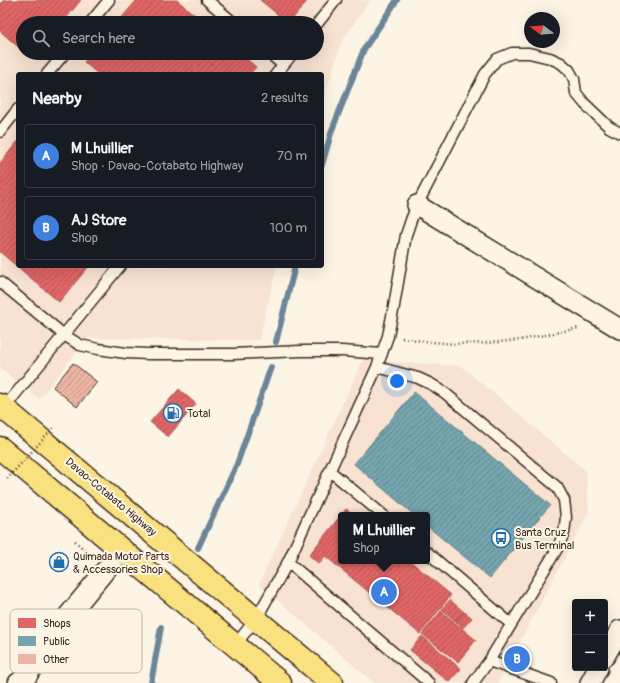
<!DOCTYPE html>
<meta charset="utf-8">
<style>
:root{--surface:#171b24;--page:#20242c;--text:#f1f3f6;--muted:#9ea1a6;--line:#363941;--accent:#b45309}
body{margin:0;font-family:Pangolin,sans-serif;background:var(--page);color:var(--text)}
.controls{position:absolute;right:12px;bottom:12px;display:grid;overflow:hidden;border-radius:4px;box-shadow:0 4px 16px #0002}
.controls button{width:36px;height:36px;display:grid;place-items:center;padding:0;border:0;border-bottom:1px solid var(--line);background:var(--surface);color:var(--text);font:20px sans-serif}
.compass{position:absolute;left:524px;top:12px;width:36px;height:36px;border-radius:50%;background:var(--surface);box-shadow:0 4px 16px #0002;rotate:286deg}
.you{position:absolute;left:397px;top:381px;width:14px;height:14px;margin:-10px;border:3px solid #fff;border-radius:50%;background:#1a73e8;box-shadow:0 0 0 6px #1a73e833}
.badge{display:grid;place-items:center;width:26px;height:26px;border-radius:50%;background:var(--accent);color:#fff;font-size:13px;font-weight:700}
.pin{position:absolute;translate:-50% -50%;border:2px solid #fff;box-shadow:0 1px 4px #0006}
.popup{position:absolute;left:338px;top:512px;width:92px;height:52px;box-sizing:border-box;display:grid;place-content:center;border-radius:4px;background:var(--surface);filter:drop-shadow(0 1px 3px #0005);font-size:13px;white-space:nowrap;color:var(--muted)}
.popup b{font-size:15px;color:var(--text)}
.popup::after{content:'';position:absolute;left:50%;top:100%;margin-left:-8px;border:8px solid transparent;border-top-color:var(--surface)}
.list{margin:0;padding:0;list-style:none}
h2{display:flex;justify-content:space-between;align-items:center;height:52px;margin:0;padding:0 16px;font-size:17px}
h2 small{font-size:13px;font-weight:400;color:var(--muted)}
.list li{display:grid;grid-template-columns:26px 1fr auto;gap:12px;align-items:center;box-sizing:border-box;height:64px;margin:0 8px 8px;padding:0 8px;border:1px solid var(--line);border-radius:4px}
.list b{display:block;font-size:15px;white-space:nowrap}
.list p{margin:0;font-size:13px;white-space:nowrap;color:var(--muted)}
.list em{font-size:13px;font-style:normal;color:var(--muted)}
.icon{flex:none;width:22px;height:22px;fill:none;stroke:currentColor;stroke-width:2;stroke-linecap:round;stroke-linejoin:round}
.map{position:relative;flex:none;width:620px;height:683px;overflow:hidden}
.search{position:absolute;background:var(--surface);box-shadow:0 4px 16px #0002;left:16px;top:16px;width:308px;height:44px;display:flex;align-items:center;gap:10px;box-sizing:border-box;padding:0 14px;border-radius:22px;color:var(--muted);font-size:15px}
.panel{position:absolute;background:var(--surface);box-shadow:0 4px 16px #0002;left:16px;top:72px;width:308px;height:196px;border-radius:4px}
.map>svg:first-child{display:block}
.built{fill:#f8e2d2;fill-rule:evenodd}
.shops{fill:url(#shops-hatch);stroke:#ae5450}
.public{fill:url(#public-hatch);stroke:#648084}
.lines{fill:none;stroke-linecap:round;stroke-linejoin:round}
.stream{stroke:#6b8698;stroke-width:6}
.building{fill:url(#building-hatch);stroke:#3b2a1e}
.service-casing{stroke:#3b2a1e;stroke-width:13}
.minor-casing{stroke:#3b2a1e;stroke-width:22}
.trunk-casing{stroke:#3b2a1e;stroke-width:25}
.path{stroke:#3b2a1e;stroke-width:2.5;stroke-dasharray:1 3;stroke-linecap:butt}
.service{stroke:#fcf5e5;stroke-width:10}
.minor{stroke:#fcf5e5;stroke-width:19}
.trunk{stroke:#fae180;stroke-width:22}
.path-bridge{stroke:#3b2a1e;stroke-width:2.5;stroke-dasharray:1 3;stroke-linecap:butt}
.labels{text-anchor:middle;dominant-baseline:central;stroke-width:4;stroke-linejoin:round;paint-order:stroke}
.poi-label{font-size:11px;fill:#3b2a1e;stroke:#fcf5e5;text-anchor:start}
.street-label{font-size:11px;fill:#3b2a1e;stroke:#fcf5e5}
.key{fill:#fcf5e5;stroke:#c2b8a9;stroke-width:1}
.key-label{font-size:11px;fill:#3b2a1e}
</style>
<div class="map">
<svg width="620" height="683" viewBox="0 0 620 683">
<defs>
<pattern id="shops-hatch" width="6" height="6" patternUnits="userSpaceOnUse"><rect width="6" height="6" fill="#e06666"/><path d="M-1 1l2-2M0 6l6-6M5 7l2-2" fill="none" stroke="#b75453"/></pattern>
<pattern id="public-hatch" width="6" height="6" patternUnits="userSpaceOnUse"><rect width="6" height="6" fill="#76a5af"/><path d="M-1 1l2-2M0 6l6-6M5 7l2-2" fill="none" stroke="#62878e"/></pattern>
<pattern id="building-hatch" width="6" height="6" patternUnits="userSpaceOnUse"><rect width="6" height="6" fill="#edb5a4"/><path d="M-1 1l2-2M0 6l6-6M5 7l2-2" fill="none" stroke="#c19385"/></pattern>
</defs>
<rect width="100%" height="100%" fill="#fcf5e5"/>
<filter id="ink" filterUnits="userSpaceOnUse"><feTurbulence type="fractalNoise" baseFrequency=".025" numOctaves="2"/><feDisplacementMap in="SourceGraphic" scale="8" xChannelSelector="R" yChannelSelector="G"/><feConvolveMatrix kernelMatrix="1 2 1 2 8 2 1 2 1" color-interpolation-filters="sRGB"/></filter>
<g filter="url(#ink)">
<path class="built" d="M0,0h370l-28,41 -20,63v-30h-304v192h259l-18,74 -171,-2 -49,61 -39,-31zM23,23h294v30h-294z
M363,360l98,6 125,105 3,41 -91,171h-124l-115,-99zM341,515h86v46h-86z"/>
<path class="shops" d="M4,0h77l-19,23h-39v28l-23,-20v-26z
M137,0h40l27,23h-87z
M260,0h48l-19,23h-1z
M26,53h11l-5,5z
M92,53h148l16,14 -6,7h-152l-14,-12z
M18,141v125h71l-30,36 -59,-50v-89z
M179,389l17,15 -28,33 -18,-15z
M346,509l8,6h-13z
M341,515v46h69l41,34 -31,39 -95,-78 -6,8 -10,-9z
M450,600l14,12 -9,9 -13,-12z
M441,611l35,29 -18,22 -36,-28z
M465,612l7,6 -9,10 -7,-7z
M422,636l39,33 -12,13 -39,-32z"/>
<path class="public" d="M414,392l136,113 -60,73 -63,-52v-11h-13l-60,-51z"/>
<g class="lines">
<path class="stream" d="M322,165l10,-35 32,-81 33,-49
M276,342l19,-76
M198,548l39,-84 34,-97
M151,683l10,-56"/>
</g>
<path class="building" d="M73,363l24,19 -20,25 -24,-20z"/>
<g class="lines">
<defs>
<path id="service" d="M207,0l27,23
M90,23l19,-23
M317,24l19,-24
M269,53l14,12
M47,74l18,-21
M276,74l17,-21
M0,132l18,-23
M0,282l64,53 16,10 18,4 28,4 22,1h85l68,-3h41l40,3
M377,367l41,11 13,6 14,9 112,94 7,13 2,17 -2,16 -7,16 -68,112 -16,22
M4,408l116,-142
M330,471l53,44
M427,552l84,72
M288,562l141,121
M235,645l21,-26 32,-57 89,-195 11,-31 6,-30 12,-71 5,-15 6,-15 68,-131 12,-15 15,-6h17l21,5 11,5 8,7 5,9 2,14 9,11 24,23 11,6
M489,661l62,22"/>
<path id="minor" d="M417,205l203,124
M605,656l15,-26
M18,683l9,-7 35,-53 60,-73
M590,683l8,-15"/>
<path id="trunk" d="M0,405l332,278
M0,448l280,235"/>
</defs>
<use href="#service" class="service-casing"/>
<use href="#minor" class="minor-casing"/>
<use href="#trunk" class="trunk-casing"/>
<path class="path" d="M402,338l21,3 31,3 33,-1 33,-3 59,-12
M75,541l17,16"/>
<use href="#service" class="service"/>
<use href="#minor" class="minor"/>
<use href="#trunk" class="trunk"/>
<path class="path-bridge" d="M7,479l48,-53"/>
</g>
</g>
<defs>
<symbol id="fuel-ring" viewBox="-11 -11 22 22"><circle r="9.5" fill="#fcf5e5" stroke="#1f6fb2" stroke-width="1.5"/><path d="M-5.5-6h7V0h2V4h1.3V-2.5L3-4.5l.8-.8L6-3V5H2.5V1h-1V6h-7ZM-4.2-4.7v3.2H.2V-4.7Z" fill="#1f6fb2"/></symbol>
<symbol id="bus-ring" viewBox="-11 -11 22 22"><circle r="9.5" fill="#fcf5e5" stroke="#1f6fb2" stroke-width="1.5"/><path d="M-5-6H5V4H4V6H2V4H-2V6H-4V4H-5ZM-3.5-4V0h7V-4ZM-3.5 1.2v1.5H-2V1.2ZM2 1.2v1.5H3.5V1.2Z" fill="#1f6fb2"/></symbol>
<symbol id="shop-ring" viewBox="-11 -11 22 22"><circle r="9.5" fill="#fcf5e5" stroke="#1f6fb2" stroke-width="1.5"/><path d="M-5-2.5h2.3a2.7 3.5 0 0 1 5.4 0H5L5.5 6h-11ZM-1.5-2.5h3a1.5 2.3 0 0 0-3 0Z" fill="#1f6fb2"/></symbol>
</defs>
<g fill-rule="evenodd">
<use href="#fuel-ring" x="162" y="402" width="22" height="22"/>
<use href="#bus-ring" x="490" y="527" width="22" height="22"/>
<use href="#shop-ring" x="48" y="551" width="22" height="22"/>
</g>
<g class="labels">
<g class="poi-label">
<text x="187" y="413">Total</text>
<text x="515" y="532">Santa Cruz<tspan x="515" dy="13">Bus Terminal</tspan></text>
<text x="73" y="556">Quimada Motor Parts<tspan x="73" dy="13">&amp; Accessories Shop</tspan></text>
</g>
<g class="street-label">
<text transform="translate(111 497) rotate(40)">Davao-Cotabato Highway</text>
</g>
</g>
<rect x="10" y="609" width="132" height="64" rx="6" class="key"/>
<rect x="18" y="618" width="18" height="10" fill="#e06666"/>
<rect x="18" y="636" width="18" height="10" fill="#76a5af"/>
<rect x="18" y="654" width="18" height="10" fill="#edb5a4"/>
<g class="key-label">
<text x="43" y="627">Shops</text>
<text x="43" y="645">Public</text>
<text x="43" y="663">Other</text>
</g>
</svg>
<div class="controls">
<button>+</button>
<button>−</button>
</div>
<svg class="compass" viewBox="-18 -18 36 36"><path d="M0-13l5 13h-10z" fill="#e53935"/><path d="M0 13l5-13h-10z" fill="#9ea1a6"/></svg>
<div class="you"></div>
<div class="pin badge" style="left:384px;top:592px;background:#3f7fe0">A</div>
<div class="popup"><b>M Lhuillier</b>Shop</div>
<div class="pin badge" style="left:517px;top:659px;background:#3f7fe0">B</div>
<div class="search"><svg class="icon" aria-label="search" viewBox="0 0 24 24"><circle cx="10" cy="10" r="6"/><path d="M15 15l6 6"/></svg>Search here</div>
<section class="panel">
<h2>Nearby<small>2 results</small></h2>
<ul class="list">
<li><span class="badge" style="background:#3f7fe0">A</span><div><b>M Lhuillier</b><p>Shop · Davao-Cotabato Highway</p></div><em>70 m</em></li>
<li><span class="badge" style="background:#3f7fe0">B</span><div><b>AJ Store</b><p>Shop</p></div><em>100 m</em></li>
</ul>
</section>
</div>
